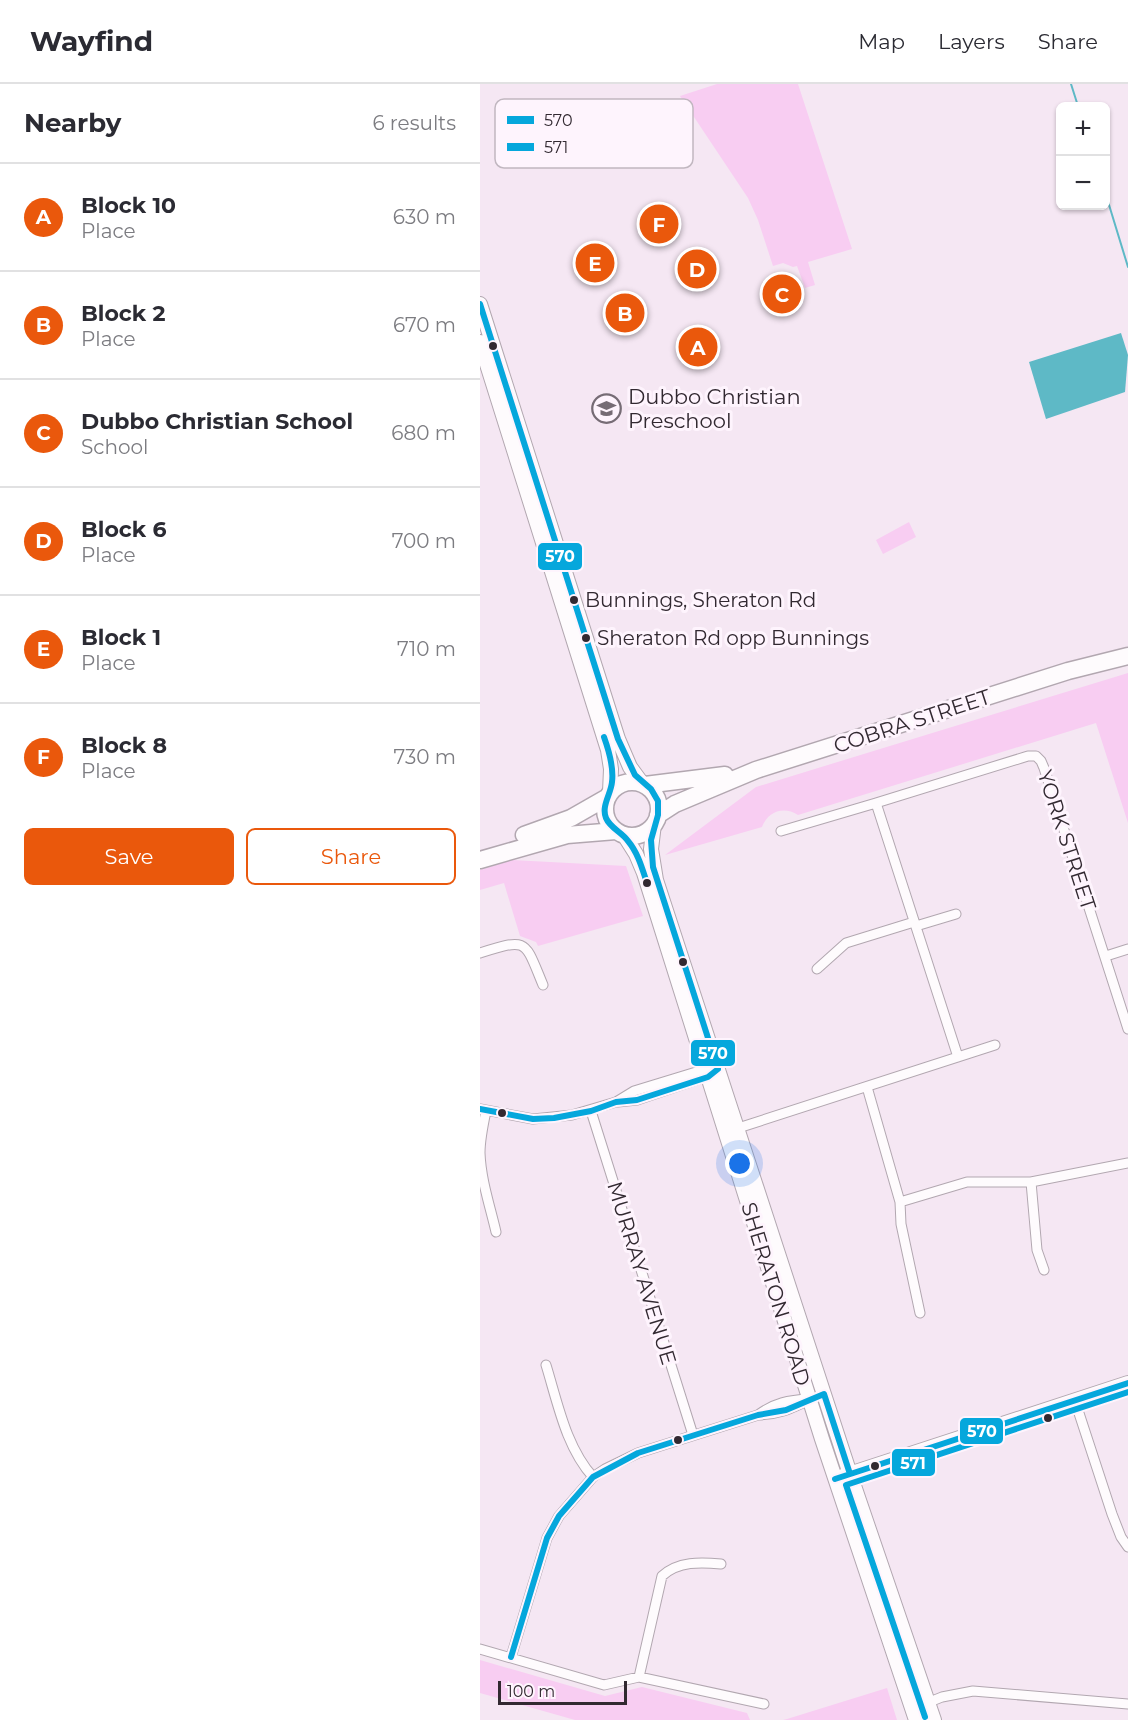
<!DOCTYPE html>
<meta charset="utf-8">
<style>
:root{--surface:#fff;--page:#f7f7f7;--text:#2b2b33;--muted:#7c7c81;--line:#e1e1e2;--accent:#ea580c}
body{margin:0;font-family:Montserrat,sans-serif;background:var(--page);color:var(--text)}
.controls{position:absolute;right:18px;top:18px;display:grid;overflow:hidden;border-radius:9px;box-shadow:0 2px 4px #0004}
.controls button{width:54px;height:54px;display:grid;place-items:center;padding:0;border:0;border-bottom:2px solid var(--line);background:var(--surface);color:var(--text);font:30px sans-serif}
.scale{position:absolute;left:18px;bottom:15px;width:129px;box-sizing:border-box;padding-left:6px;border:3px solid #322931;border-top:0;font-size:16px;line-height:21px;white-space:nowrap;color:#322931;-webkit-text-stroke:4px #fef4fd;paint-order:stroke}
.you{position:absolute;left:260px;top:1080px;width:21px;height:21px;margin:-15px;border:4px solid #fff;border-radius:50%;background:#1a73e8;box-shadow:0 0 0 9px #1a73e833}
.badge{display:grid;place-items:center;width:39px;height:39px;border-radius:50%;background:var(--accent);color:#fff;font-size:20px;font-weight:700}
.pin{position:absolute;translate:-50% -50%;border:3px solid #fff;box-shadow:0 2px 6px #0006}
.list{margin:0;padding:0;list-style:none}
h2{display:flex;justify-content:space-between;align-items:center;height:78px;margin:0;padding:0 24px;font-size:26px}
h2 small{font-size:20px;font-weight:400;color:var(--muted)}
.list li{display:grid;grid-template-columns:39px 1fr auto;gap:18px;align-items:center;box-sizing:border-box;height:108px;padding:0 24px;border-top:2px solid var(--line)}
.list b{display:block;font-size:22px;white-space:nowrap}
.list p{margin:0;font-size:20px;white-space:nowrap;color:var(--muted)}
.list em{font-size:20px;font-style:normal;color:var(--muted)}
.actions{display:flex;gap:12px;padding:18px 24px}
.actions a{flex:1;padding:14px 0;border:2px solid var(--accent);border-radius:9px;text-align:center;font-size:21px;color:var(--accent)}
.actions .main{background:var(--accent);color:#fff}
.map{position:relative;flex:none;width:648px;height:1636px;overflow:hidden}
header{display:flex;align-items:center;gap:36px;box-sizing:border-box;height:84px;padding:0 30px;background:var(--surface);border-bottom:2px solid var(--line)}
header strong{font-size:28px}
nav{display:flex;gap:33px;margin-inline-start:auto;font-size:21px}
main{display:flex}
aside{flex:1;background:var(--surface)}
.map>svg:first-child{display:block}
.green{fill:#f8cdf2}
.water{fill:#5eb9c6}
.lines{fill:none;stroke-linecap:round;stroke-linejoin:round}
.stream{stroke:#5eb9c6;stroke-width:2}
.street-casing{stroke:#b2a7b0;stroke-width:11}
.secondary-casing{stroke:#b2a7b0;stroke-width:16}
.highway-casing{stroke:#b2a7b0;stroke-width:19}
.street{stroke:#fefbfd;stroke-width:9}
.secondary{stroke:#fefbfd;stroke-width:14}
.highway{stroke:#fefbfd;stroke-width:16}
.bus-1-casing{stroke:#fef4fd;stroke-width:10}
.bus-2-casing{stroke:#fef4fd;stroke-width:10}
.bus-1{stroke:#05a7dc;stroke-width:6}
.bus-2{stroke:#05a7dc;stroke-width:6}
.bus-dot{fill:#322931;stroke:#fef4fd;stroke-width:2}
.labels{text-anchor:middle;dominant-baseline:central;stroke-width:6;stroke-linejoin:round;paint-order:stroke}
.bus-label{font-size:20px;fill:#322931;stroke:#fef4fd;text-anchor:start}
.poi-label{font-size:21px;fill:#322931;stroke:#fef4fd;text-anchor:start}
.street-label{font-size:21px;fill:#322931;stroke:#fef4fd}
.key{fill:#fef4fd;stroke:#c1b7c0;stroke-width:1.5}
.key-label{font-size:16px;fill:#322931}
.line-badge{stroke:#fef4fd;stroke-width:2}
.badge-label{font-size:16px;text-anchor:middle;font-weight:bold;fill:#fff}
</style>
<header>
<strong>Wayfind</strong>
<nav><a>Map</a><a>Layers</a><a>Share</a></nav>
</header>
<main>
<aside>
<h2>Nearby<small>6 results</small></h2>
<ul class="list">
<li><span class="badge">A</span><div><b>Block 10</b><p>Place</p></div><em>630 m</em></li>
<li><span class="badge">B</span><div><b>Block 2</b><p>Place</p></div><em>670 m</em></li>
<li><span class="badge">C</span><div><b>Dubbo Christian School</b><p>School</p></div><em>680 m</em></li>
<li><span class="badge">D</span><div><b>Block 6</b><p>Place</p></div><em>700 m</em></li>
<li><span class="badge">E</span><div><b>Block 1</b><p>Place</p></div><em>710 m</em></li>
<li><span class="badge">F</span><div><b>Block 8</b><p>Place</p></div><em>730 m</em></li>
</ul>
<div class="actions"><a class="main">Save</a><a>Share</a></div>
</aside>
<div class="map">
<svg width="648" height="1636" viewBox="0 0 648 1636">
<rect width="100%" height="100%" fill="#f5e7f3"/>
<path class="green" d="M237,0h81l54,165 -44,13 7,23 -10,3 -8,-22 -4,1 -10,-4 -10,3 -15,-46 -10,-22 -68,-102z
M429,438l7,15 -33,17 -7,-14z
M648,589v150l-32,-100 -298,92c-14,-9 -30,-4 -36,12l-97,28 91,-68z
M32,776l114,6 17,50 -105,30 -2,-4 -16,-6 -16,-53 -24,7v-20z
M0,1576l125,36 37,-9 105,26 3,7h-175l-95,-27z
M407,1604l10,32h-114l4,-1z"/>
<path class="water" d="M641,249l7,22 -3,37 -79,27 -17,-57z"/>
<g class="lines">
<path class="stream" d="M591,0l7,22
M626,111l22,72"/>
<defs>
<path id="street" d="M301,747l95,-28
M436,842l40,-12
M0,869c48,-15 44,-14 63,32
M626,872l22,-7
M337,885l29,-26 68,-21
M478,973l-82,-254 152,-47h8l5,5 3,7 84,261
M387,1003l33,115 1,22 19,89
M138,1018l19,-2 74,-25
M0,1025l53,10 39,-4 44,-13 18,-11 72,-22h5
M6,1027c-3,14 -6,28 -6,42 1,27 10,53 16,79
M111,1027l102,324
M252,1046l263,-85
M551,1098l6,68 7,20
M420,1118l67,-20h64l97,-19
M66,1281c12,39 20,82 47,112
M595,1317l37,113 9,23 7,10
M278,1331c16,-12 31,-15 51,-16
M0,1565l124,36 35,-8 125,27
M31,1573l36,-119 12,-22 34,-39 12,-8 33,-16 120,-38c31,-1 40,-12 66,-21
M159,1593l23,-101c16,-15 39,-14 59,-12
M432,1625l30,-12 31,-6 155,13"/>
<path id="secondary" d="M0,220l138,435 12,28 11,15
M0,258l128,408 3,19 -1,23
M174,740l-3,25 5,31 194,594 84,246
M144,751l12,19 8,19 178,566 94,281
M363,1392l285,-93"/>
<path id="highway" d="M125 725a27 27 0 1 1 54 0a27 27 0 1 1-54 0Z
M165,701l80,-10
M178,731l17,-11 81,-34 312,-99 60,-15
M44,751l47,-17 35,-20
M0,776l87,-25 49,-4"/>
</defs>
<use href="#street" class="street-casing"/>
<use href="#secondary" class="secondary-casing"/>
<use href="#highway" class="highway-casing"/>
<use href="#street" class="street"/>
<use href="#secondary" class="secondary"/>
<use href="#highway" class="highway"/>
<defs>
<path id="bus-1" d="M0,220l138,435 17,36 16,14 7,12v14l-7,25 2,27 65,202 -10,8 -71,23 -21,2 -25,9 -37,7 -21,1 -53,-10
M124,653c5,14 10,30 8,45 -1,12 -11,24 -6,36 4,10 16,14 22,23 10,12 14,27 19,42
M355,1395l293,-96
M31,1573l36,-119 12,-22 34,-39 45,-24 120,-38 28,-5 38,-16 26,80"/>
<path id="bus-2" d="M445,1633l-79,-232 282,-93"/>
</defs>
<use href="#bus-1" class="bus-1-casing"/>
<use href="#bus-2" class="bus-2-casing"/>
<use href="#bus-1" class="bus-1"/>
<use href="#bus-2" class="bus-2"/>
</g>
<defs>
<symbol id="school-ring" viewBox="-11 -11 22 22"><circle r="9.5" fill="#fef4fd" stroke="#766c75" stroke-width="1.5"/><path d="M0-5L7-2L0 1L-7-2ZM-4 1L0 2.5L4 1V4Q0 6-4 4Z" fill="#766c75"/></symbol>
</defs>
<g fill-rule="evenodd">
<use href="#school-ring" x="110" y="308" width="33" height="33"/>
</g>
<g class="bus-dot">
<circle cx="13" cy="262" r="5"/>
<circle cx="94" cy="516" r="5"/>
<circle cx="106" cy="554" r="5"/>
<circle cx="167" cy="799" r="5"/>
<circle cx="203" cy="878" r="5"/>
<circle cx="22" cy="1029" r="5"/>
<circle cx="568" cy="1334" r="5"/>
<circle cx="198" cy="1356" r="5"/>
<circle cx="395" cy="1382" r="5"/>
</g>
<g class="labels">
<g class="bus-label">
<text x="105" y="516">Bunnings, Sheraton Rd</text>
<text x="117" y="554">Sheraton Rd opp Bunnings</text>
</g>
<g class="poi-label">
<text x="148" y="312">Dubbo Christian<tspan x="148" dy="24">Preschool</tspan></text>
</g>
<g class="street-label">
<text transform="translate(432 637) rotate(-18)">COBRA STREET</text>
<text transform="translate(587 756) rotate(72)">YORK STREET</text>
<text transform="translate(162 1189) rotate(73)">MURRAY AVENUE</text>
<text transform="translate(296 1210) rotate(73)">SHERATON ROAD</text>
</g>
</g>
<rect x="15" y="15" width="198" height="69" rx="9" class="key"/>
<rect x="27" y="32" width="27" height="8" fill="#05a7dc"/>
<rect x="27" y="59" width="27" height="8" fill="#05a7dc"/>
<g class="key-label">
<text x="64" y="42">570</text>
<text x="64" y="69">571</text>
</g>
<g class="line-badge">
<rect x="57" y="458" width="46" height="29" rx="6" fill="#05a7dc"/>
<rect x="210" y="955" width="46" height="28" rx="6" fill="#05a7dc"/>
<rect x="479" y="1333" width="45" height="28" rx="6" fill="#05a7dc"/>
<rect x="411" y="1364" width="45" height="29" rx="6" fill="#05a7dc"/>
</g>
<g class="badge-label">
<text x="80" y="478">570</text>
<text x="233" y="975">570</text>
<text x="502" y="1353">570</text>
<text x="433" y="1385">571</text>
</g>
</svg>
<div class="controls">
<button>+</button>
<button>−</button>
</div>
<div class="scale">100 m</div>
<div class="you"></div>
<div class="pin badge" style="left:218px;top:263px">A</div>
<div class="pin badge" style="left:145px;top:229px">B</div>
<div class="pin badge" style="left:302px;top:210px">C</div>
<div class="pin badge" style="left:217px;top:185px">D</div>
<div class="pin badge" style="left:115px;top:179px">E</div>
<div class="pin badge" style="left:179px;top:140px">F</div>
</div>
</main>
